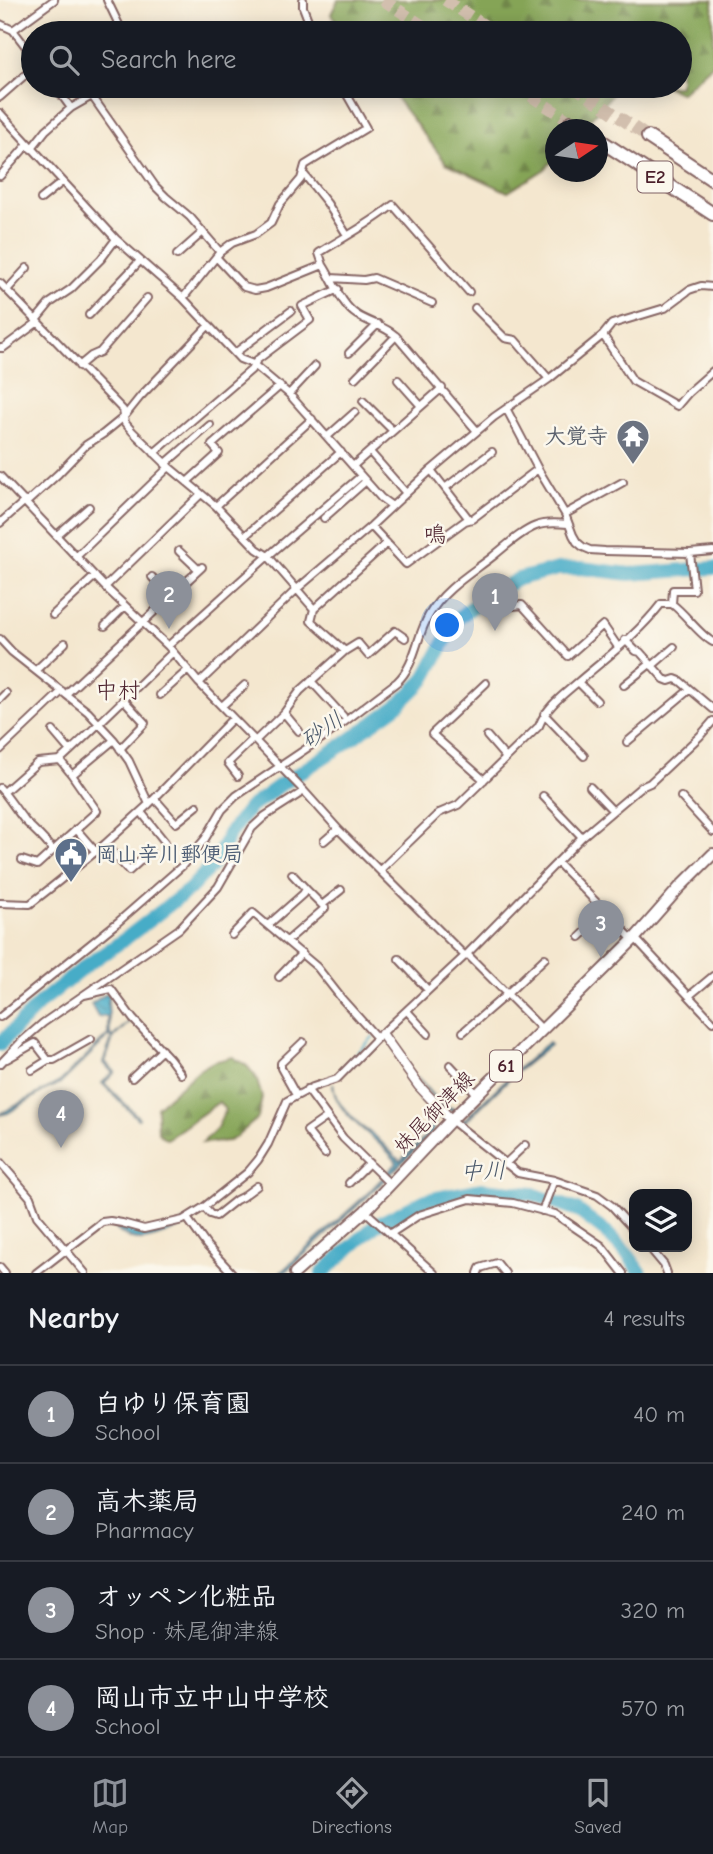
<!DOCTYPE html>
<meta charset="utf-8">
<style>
:root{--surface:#171b24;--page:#242831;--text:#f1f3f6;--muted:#9ea1a6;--line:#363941;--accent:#8c9099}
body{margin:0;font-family:"Comic Neue","Klee One",sans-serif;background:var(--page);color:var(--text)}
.controls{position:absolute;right:21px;bottom:21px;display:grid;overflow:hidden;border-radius:14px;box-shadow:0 4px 18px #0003}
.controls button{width:63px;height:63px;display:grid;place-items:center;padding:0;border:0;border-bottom:2px solid var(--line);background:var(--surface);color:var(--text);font:35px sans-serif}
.compass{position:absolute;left:545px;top:119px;width:63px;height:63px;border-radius:50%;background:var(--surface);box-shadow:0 4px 18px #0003;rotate:77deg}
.you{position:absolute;left:448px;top:626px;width:24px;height:24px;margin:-18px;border:5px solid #fff;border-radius:50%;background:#1a73e8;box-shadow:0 0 0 10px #1a73e833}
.badge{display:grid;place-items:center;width:46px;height:46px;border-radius:50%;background:var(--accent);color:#fff;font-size:23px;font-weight:700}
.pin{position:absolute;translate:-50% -58px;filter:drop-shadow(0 2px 4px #0008)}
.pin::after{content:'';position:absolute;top:37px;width:24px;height:21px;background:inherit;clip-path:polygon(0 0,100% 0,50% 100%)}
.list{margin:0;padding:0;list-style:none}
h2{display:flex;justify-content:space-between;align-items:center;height:91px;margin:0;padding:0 28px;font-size:30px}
h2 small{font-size:23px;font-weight:400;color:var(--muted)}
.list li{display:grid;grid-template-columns:46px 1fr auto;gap:21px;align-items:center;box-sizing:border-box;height:98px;padding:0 28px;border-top:2px solid var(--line)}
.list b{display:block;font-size:26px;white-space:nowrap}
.list p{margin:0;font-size:23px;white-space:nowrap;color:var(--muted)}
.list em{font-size:23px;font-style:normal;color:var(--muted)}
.icon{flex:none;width:38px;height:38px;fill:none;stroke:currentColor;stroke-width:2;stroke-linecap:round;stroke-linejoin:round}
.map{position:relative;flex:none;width:713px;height:1273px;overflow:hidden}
.search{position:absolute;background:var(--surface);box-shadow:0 4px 18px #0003;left:21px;right:21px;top:21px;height:77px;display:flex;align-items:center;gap:18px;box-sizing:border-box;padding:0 24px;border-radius:38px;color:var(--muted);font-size:26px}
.sheet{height:483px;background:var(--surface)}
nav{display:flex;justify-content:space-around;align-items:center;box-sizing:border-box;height:98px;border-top:2px solid var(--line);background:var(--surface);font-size:19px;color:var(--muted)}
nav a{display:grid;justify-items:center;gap:4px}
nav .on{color:var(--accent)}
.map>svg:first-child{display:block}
.forest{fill:url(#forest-firs);stroke:#686241;stroke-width:2}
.water{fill:url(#water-waves);stroke:#486679;stroke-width:2}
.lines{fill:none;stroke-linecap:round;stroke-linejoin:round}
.stream{stroke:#47acc7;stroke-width:2.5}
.river{stroke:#47acc7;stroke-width:14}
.highway-tunnel{stroke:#d2bfae;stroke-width:12;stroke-dasharray:12 6;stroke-linecap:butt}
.street-casing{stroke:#866564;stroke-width:10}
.secondary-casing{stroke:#866564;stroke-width:12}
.primary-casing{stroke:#866564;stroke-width:14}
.highway-casing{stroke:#866564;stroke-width:16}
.street{stroke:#fff;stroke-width:6}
.secondary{stroke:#fff;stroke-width:9}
.primary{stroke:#fff;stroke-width:10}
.highway{stroke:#fff;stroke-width:12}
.labels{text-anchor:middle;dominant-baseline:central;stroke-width:5;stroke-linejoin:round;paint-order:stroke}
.shield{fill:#fbf7ec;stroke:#7f6065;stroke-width:2}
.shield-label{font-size:19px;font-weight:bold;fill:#4a1f2b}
.worship-label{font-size:21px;font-weight:bold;fill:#5b616d;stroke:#fbf7ec;text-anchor:end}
.service-label{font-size:21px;font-weight:bold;fill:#4e5e75;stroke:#fbf7ec;text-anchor:start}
.street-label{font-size:21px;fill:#4a1f2b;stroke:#fbf7ec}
.neighbourhood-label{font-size:23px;fill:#4a1f2b;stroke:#fbf7ec}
.water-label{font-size:23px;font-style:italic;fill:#495769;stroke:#fbf7ec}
</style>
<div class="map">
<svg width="713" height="1273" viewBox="0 0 713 1273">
<defs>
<pattern id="forest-firs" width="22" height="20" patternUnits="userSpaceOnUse" patternTransform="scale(1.75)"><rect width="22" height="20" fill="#85a457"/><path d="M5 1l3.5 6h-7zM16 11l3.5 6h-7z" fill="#6f8548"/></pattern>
<pattern id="water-waves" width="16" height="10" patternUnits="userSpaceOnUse" patternTransform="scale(1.75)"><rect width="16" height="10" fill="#47acc7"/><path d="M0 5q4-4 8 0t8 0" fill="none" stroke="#3d8ba2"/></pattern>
</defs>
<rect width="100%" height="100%" fill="#fbf7ec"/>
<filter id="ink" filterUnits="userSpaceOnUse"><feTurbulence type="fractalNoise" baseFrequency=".0143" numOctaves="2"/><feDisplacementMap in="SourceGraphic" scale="14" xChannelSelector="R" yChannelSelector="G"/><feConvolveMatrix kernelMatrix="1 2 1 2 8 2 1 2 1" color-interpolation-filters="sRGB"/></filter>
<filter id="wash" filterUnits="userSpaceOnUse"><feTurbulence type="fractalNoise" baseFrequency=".00686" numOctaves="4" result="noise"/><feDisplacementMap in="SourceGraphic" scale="28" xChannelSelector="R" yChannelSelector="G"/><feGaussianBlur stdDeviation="1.57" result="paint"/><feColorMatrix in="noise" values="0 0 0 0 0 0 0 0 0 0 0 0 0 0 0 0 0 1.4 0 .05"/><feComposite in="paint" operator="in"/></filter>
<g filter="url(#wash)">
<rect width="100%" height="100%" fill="#f4e7cf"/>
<path class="forest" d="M338,0h375v64l-32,29 -16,-7h15v-53h-334l-15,-19z
M387,86h233l-39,43 -25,1 -1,28 -10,11 -37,23 -62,-29z
M233,1057l14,9 9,11 6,20 -4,21 -22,19 -7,4 -27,2 15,-15 8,-18 -6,-8 -52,37 -9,-6 -1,-26 42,-37 14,-8z"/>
<path class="water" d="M107,993l2,2 -1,7 2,33 3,2 17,-16 -17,17 -8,24 10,10 -11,11 35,35 -1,1 -36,-36 11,-10 -10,-11 9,-23 -3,-3 -49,48 -15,6 -37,23 -8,2v-1l60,-32 48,-47v-17l-3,-2 -7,1 -7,-13z
M548,1043l2,2 -36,29 -50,49 -8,-10 -8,-4 -12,8 -4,15 -8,9 -56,55 -84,77h-4l87,-79 30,-31c-17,-26 -63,-46 -64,-80l2,12 5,9 19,21 16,11 25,25c13,-13 31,-25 33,-44l-5,-7h3l4,5 7,-6 -25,-32 27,32 3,-2 5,1 12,12 49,-47z
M184,1222l4,3c-26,9 -51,28 -75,1 11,-1 23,4 35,5 11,0 19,-7 29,-4z"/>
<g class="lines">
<path class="stream" d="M342,1069l31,-32
M419,1094l5,9"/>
<path class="river" d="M0,1044l41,-42 46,-37 38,-26 65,-50 26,-28 13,-27 20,-26 30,-22 62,-40 56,-40 27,-26 33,-61 24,-19 37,-21 40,-10 23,-1 49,6 83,-6
M322,1273l54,-48 50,-25 55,-11 52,5 44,16 29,22 23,24 12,17"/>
</g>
</g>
<g filter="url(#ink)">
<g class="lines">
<path class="highway-tunnel" d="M383,0l51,33
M445,0l51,33
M516,86l55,36
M574,86l74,51"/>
<defs>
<path id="street" d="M107,0l16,33
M303,0v7l10,26
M0,24l13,6 20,26
M13,30l41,-30
M55,86l16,22
M92,96l63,90 11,11 24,20 30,35
M0,97l33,-29
M0,113l116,126 67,59 57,61 13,5 36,30 92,104 11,8
M31,149l15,-19 25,-22 21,-12 8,-10
M303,173l24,30 20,32
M0,176l27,-31
M41,199l21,-17
M177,255l26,-23
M217,258l27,29 11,3 11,-2 57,-23c10,15 18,40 34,50 13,8 27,11 39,21l81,95
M323,265l-4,-12c25,-16 51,-29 74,-48l76,87
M331,278l33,2 10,-2 58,25
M0,283l123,127 2,13 8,9 36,35 47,39 41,43 11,7 46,53 -3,12 34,30
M7,290l20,-22
M183,298l37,-46 12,-9 24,-9 15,-11 9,-19 21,-25 4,-14 61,-37 -24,-42
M475,308l30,30 10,2 34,39
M89,315l50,-53
M36,320l14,-17 21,-14 30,-30 15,-20
M603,335l30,46 44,25 11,-13 25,-22
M0,348h3l35,-26
M235,353l56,-42
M349,353l29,-29
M79,366l12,-10 9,-4 47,-54
M355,378l41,-42
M398,380l23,26
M289,394l26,-28
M363,401l30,30
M507,410l31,59 27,45 8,21 4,7 6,5 7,3 15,1 85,2 23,-2
M328,436l27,-24
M370,452l36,41
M154,453l97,-83 6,-10 53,-40 -8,-14 36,-17
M165,464l45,-39
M353,466l89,-78
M431,470l38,49
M0,476l105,111 63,59 31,37 105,108 34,38 127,127
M187,482l32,-29 -7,-8 68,-59
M445,488l47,-36
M26,503l32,-29 28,-29 17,-11 21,-17 16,-20 69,-72
M216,506l96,-87
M565,514l58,-32
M324,518l42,-37
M0,523l25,-22
M371,526l35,38 59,-43 7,-2 66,-50
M57,535l32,-28
M245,536l96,-84
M179,551l20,19
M77,556l92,-89
M152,577l19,20
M105,587l96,-93
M672,604c14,10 27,31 41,38
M503,607l19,-2 46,51 35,-31 15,22
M314,609l73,-66
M53,615l42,-39
M105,626l20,-20
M0,639l12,13 76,60 26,28 15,21 20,43
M625,640l11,11 4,1 24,27 5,2 6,-2 5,2 33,28
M168,646l100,-90 93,-80
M652,666l22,-19
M36,670l29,-27
M311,681l32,35
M578,682l19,19
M199,683l98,-94 74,-63 60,-56 63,-53 55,-38 54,-44 9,-11 53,-16 24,-18 12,-4 12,1
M624,685l26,-21
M66,694l136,-127
M160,695l28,-25
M0,699l6,-6
M222,706l23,-21
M284,713l15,18
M544,714l40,42
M53,731l17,20
M487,736l19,22
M255,741l29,-28 16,-22 45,-40 13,-8 10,12 27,-24 10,7
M627,742l62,-52
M120,749l25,-26 -22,-24
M0,750l62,-59
M72,775l-12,-15c39,-35 75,-72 113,-108
M238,776l-10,-13 25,-24
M484,780l-52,-46 54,-51
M590,787l22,23
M0,788c9,10 16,22 25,33 10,10 20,18 28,30
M4,792l34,-30 22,-2
M543,796l39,41
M681,797l32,35
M155,799l21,24 21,-17
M141,812l24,30
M76,829l20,23
M324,841l14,-12
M105,844l24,27 21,-19
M22,860l15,5 60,-54 -25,-36 42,-35
M557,862l76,78
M380,870l59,-57 19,-8 81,-79c7,-19 24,-31 39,-44 28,-24 60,-48 83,-78h11l1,-14h21l-4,-37
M0,903l30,1 18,-14 57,-46 44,-40 84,-86
M322,905l19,-15
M268,925l35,-31 3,-5 -14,-15
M232,935l21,-22 64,54 25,32 35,39
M580,937l26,-25
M635,938l78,84
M287,941l38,-33 -19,-19
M467,954l76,76
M399,959l29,31
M279,977l23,-24
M84,995l27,-6 22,30 37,40 11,15
M689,996l24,-20
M407,1011l21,23
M0,1017l118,-95 64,-56 23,-27 17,-29 14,-14 95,-64 66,-50c19,-18 19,-45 32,-67 14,-25 41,-41 63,-58 13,-10 28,-25 44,-31 9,-4 22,-3 32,-2
M463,1032l44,-38 38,-36
M7,1059l28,-16 13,17h6l37,-21
M0,1064l21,-22 22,-19 136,-94 39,-42 34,-59 13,-12 39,-25
M450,1065l27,29
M32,1070l16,-10
M132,1078l30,-28
M307,1089l36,49 47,46
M296,1095l-15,-27v-5l22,-21
M451,1120l67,53 36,7 43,15 15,11 22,24
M325,1154l-18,-23 20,-14
M0,1162l30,35 7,19 48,57
M505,1164l20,-19
M349,1183l20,-20
M204,1207l6,7 6,2 20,-16 6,-3 15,-11
M365,1211l69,62
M542,1211l12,-31
M187,1218l20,28 25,27
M390,1234l29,-19 51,-16 43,4 42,11 47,32 21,27
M649,1247l15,18 3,8
M0,1267l5,6
M36,1273l66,-51 8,-1 12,2 22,6 39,-9 21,-13 44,-35 10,-12 10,-16 19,-43 26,-14 24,-8 40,-41 90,-84 115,-117 59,-50 9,-4 50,-47 13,-15
M478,1273l2,-5 17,-5 8,10"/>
<path id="secondary" d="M382,1034l37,52 32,34"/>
<path id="primary" d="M295,1273l70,-62 86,-91 184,-182 44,-50 34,-34"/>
<path id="highway" d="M571,122l12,8
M648,137l65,43
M598,139l115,75"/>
</defs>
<use href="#street" class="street-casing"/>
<use href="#secondary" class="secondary-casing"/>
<use href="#primary" class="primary-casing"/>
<use href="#highway" class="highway-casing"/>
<use href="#street" class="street"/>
<use href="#secondary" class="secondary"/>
<use href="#primary" class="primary"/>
<use href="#highway" class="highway"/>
</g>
</g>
<defs>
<symbol id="temple-pin" viewBox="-11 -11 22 30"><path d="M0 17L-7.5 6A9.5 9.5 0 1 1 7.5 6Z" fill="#6b7280" stroke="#fbf7ec"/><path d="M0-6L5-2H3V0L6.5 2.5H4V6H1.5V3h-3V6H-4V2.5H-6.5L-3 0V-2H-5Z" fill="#fff"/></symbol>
<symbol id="civic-pin" viewBox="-11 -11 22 30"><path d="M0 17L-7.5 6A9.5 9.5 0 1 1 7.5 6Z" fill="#5c6f8a" stroke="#fbf7ec"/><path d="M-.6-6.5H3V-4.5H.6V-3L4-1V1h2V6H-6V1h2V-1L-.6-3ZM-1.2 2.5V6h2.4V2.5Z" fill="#fff"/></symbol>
</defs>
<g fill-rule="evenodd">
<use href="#temple-pin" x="614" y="417" width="38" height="52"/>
<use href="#civic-pin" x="52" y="835" width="38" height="52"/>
</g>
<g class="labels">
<g class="shield">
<rect x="637.5" y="161.5" width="35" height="31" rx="5"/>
<rect x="490" y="1050.5" width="32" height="31" rx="5"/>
</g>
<g class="shield-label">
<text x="655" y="177">E2</text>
<text x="506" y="1066">61</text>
</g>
<g class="worship-label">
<text x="608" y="436">大覚寺</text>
</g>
<g class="service-label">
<text x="96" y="854">岡山辛川郵便局</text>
</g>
<g class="street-label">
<text transform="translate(434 1112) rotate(-46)">妹尾御津線</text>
</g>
<g class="neighbourhood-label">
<text x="435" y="534">鳴</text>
<text x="118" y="690">中村</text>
</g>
<g class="water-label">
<text transform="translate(322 730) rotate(-35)">砂川</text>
<text transform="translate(483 1171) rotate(-2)">中川</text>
</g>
</g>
</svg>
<div class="controls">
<button><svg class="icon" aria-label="layers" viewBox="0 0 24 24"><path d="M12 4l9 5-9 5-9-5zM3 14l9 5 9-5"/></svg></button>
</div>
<svg class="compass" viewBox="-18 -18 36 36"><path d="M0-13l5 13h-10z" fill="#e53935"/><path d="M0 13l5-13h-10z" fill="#9ea1a6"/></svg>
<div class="you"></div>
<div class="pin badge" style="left:495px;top:631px">1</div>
<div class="pin badge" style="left:169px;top:629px">2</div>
<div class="pin badge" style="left:601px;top:958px">3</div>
<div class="pin badge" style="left:61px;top:1148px">4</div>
<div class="search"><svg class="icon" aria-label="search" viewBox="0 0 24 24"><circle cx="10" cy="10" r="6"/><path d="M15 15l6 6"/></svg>Search here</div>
</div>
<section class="sheet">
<h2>Nearby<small>4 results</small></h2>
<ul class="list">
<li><span class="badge">1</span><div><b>白ゆり保育園</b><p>School</p></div><em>40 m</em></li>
<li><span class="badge">2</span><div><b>高木薬局</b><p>Pharmacy</p></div><em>240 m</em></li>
<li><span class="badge">3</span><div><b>オッペン化粧品</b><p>Shop · 妹尾御津線</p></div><em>320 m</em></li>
<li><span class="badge">4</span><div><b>岡山市立中山中学校</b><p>School</p></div><em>570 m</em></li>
</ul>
</section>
<nav>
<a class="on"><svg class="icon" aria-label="map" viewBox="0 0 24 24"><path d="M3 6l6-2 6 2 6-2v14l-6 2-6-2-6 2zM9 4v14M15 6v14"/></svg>Map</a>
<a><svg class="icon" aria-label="directions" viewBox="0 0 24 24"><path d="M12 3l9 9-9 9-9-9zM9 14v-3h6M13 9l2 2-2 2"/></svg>Directions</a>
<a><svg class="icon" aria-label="saved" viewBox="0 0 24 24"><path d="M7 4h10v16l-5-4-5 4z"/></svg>Saved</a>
</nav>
